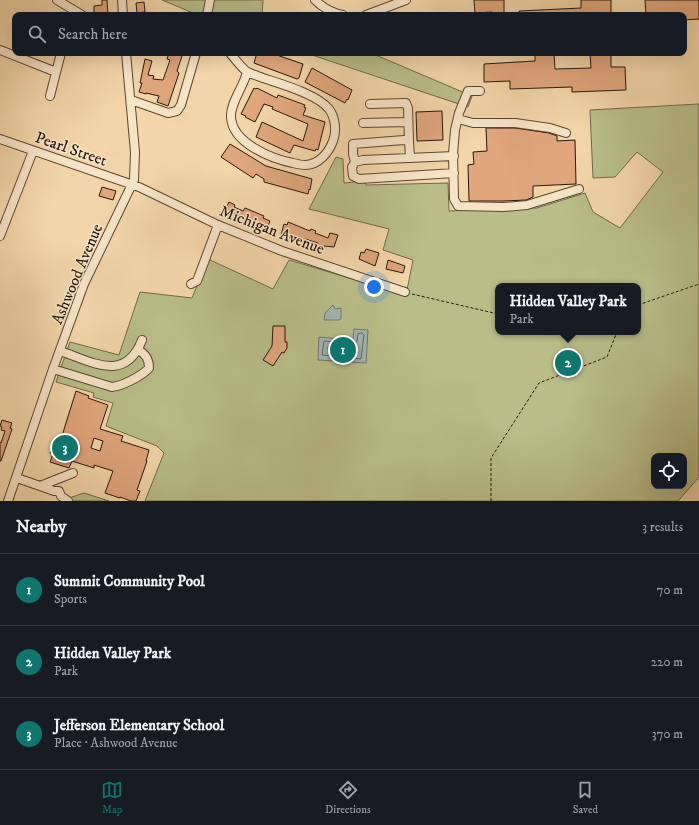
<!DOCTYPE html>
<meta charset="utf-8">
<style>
:root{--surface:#171b24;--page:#20242c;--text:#f1f3f6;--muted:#9ea1a6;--line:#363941;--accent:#0f766e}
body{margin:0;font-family:"IM FELL DW Pica",serif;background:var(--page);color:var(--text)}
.controls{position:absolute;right:12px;bottom:12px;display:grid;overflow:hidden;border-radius:8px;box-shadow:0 4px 16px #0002}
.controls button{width:36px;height:36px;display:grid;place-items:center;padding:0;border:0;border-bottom:1px solid var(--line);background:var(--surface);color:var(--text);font:20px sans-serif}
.you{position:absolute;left:374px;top:287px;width:14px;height:14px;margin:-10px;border:3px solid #fff;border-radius:50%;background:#1a73e8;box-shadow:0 0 0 6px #1a73e833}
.badge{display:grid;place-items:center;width:26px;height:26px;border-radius:50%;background:var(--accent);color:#fff;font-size:13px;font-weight:700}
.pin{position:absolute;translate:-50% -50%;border:2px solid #fff;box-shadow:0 1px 4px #0006}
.popup{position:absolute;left:495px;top:283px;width:146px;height:52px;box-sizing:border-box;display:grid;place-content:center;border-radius:8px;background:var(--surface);filter:drop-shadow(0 1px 3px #0005);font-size:13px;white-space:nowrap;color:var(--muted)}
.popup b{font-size:15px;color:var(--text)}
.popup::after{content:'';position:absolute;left:50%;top:100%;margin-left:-8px;border:8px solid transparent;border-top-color:var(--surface)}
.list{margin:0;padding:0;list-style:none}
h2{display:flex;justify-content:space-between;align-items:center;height:52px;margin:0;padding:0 16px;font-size:17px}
h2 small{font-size:13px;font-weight:400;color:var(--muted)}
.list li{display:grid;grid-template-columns:26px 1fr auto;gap:12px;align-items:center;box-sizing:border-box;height:72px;padding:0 16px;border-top:1px solid var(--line)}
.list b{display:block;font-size:15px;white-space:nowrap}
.list p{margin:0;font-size:13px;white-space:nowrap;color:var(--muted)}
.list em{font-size:13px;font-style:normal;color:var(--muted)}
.icon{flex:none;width:22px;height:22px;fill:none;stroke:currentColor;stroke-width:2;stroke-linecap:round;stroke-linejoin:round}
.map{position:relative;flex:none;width:699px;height:501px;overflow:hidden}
.search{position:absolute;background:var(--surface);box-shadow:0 4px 16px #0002;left:12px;right:12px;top:12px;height:44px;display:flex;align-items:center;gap:10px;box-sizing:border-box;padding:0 14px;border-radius:8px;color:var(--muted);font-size:15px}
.sheet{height:268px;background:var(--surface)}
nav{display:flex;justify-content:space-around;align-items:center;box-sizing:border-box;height:56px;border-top:1px solid var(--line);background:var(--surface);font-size:11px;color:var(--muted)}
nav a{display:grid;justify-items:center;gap:2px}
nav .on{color:var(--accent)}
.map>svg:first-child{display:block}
.green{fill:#b9be89;stroke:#706a4a;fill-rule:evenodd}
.water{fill:#a2b6b5;stroke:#717671}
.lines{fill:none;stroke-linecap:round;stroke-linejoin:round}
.shore{stroke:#646660;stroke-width:1}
.building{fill:#e1a67c;stroke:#27170b;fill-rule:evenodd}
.minor-casing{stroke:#5a4732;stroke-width:10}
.path{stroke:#27170b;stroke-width:1;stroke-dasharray:3 2;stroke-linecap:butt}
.minor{stroke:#f7e4c7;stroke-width:8}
.labels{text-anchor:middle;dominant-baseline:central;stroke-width:3;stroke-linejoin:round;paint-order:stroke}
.street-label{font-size:16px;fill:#27170b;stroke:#f7e4c7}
</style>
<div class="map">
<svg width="699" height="501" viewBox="0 0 699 501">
<rect width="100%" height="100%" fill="#f2d6a9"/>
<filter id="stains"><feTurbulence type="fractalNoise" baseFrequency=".005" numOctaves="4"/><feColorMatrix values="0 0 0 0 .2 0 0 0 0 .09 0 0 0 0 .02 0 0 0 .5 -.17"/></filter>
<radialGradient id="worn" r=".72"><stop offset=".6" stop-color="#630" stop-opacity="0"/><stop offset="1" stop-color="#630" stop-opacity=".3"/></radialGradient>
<path class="green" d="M162,0h101l-1,15h-64z
M306,53h65l101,43 -4,11z
M699,104v373l-21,24h-533l19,-48 -7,-7 -51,-20 7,-23 -20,-6 1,-4 -38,-11 14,-40 49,13 21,-63 52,6 16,-39 65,30 16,-29 117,35 7,-35 -30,-10 6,-21 -80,-20 27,-52 7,2 1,24 21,-2 1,4 82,-2 1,28 88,-3 48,-15 8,19 27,16 43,-56 -26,-20 -22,25 -22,1 -3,-68zM498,286h140v46h-140zM654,456h30v30h-30z
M84,493l25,8h-47l1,-1z"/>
<path class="water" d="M333,305l2,4 6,-1v11l-2,1h-15l1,-7z
M354,329l14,1 -2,33 -48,-3 1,-23 34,3z"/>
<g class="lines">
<path class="shore" d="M362,333l2,2 -3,24 -39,-4 2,-14 30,3 3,-3 1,-7z
M330,346l5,2 21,1 2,3 -2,2 -27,-2 -1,-4z"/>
</g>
<path class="building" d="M102,0h5l1,15h-8l-2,-1v-1h-4v-7l8,-1z
M474,0h30v15l-12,-1v-2l-17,1z
M581,0h30v15h-92v-4l62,-3z
M645,0h54v19l-15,1v-5h-38z
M144,2l1,10 -8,1 -1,-10z
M169,53h14l-6,18 2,2 -11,33 -11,-4 2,-6 -13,-3v1l-7,-2 3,-9h-2l5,-24 7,2 -4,14 6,1 -1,3 10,1 7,-20 -3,-1z
M257,53h14l32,11 -4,14 -2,1 -43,-16z
M535,53h19l1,16 36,-1 -1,-15h21v14h14l1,23 -54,2v-5l-62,2v-8l-26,1v-18l51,-3z
M312,68l40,22 -4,10 -1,-1 -2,4 -40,-21z
M254,88l2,1 1,-1 20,10 1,-3 27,10 -1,2 2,1 -3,7 22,7 -7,28 -2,-1 -1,2 -21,-6 -4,8 -34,-16 6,-15 41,19 5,-17 -36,-15 1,-2 -9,-3 -9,18 -10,-5 1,-1 -5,-2z
M442,111l1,29 -26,1 -1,-29z
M486,128h29l34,5 8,3v5l18,-1 1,44 -43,2v11l-7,3 -22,1h-35l-1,-36 6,-1 -1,-12 14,-1z
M230,144l36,22 46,13 -2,11 -1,-1 -1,5 -44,-12v-3l-8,-5 -3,4 -32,-21z
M102,187l14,4 -3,9 -14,-4z
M229,202l6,3 -1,2 9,4 2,-3 19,8 -1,2 7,3 -4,10 -22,-11 1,-2 -11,-5 -3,4 -6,-2 1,-2 -2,-1z
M288,222l22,9 1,-2 5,2 -1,2 13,5 2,-5 8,2 -4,12 -10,-1 -1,3 -6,-3 1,-3 -13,-4 -1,3 -23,-7 3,-11 3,1z
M366,249l13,4 -4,13 -16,-7 2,-7 3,1z
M388,260l17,6 -2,7 -17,-4z
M273,326h12v16h2v6l-3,5 -2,-1 -9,14 -10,-6 9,-14z
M76,391l13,5 -1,2 20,7 -8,24 23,7 -2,5 28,9 -3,11h1l-10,29 3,1 -4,10h-5l-11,-4v1l-15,-5 8,-22 -19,-6v3l-22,-7 -3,7 -19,-6 3,-8 -3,-1 3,-8 2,1 3,-8 3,1zM94,438l9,3 -3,10 -9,-3z
M2,420l10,3 -2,5 2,1 -11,32h-1v-19l1,1 4,-12 -4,-1 1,-3 -2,-1z"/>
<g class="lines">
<defs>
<path id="minor" d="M57,0l25,15
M122,0l1,15
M315,0c8,8 17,13 28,15
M207,15l3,-15
M366,15l40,-15
M0,50l56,22
M230,53c5,6 10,13 16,18 5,3 12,5 17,7 18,6 54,16 66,31 6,8 8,22 4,32 -4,11 -14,24 -28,24 -3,0 -8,-1 -12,-2 -21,-4 -61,-20 -62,-46 -1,-14 13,-31 16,-45
M480,91h-12l-9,22 -4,17 -2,24 1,45 4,7 46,1 23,-2 52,-16
M50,96l11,-43
M131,100l37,13 9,-2 4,-6 15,-52
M370,104l36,-1 2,5 1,33
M458,119l15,4h42l35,5 16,5
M363,123l45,-1
M0,139l139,48 79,38 64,26 123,41
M454,156l-91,4 -8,2 -3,5 1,9 6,3 95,-6
M355,162l-2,-8v-10l51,-4 5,1 1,17
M0,236l33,-85
M191,284l6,-3 21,-56
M60,351c31,10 65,33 82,-11
M53,369l59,18c10,-1 30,-11 37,-19 0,-9 -3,-14 -11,-18
M17,478l23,8
M8,501l45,-132 31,-85 50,-104 1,-28 -9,-99
M68,501l-7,-5 -2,-5h-5l-14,-5 33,-13"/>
</defs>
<use href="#minor" class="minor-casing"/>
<path class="path" d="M412,294l86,20
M638,305l61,-21
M491,501v-43l48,-75 68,-26 10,-25"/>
<use href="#minor" class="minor"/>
</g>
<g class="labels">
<g class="street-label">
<text transform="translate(71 149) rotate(19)">Pearl Street</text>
<text transform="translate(272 230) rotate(21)">Michigan Avenue</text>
<text transform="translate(77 274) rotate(-67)">Ashwood Avenue</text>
</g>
</g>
<rect width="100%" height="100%" filter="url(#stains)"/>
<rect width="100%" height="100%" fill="url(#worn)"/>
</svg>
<div class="controls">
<button><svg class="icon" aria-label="locate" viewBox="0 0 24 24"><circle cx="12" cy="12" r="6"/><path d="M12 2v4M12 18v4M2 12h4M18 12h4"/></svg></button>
</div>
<div class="you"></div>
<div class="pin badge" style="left:343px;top:350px">1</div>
<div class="pin badge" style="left:568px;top:363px">2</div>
<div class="popup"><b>Hidden Valley Park</b>Park</div>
<div class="pin badge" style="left:65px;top:448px">3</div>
<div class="search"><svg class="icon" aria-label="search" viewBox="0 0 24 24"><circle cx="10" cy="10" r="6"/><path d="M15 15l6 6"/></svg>Search here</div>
</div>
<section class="sheet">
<h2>Nearby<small>3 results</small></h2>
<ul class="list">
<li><span class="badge">1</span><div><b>Summit Community Pool</b><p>Sports</p></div><em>70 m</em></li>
<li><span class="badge">2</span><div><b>Hidden Valley Park</b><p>Park</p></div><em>220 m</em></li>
<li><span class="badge">3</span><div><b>Jefferson Elementary School</b><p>Place · Ashwood Avenue</p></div><em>370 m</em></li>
</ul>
</section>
<nav>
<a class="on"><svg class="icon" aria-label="map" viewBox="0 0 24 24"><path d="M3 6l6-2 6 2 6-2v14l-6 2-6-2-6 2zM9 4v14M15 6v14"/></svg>Map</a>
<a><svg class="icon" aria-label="directions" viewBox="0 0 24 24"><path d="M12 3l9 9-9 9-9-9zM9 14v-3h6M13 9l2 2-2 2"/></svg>Directions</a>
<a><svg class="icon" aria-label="saved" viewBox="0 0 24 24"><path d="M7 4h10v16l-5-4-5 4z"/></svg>Saved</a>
</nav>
